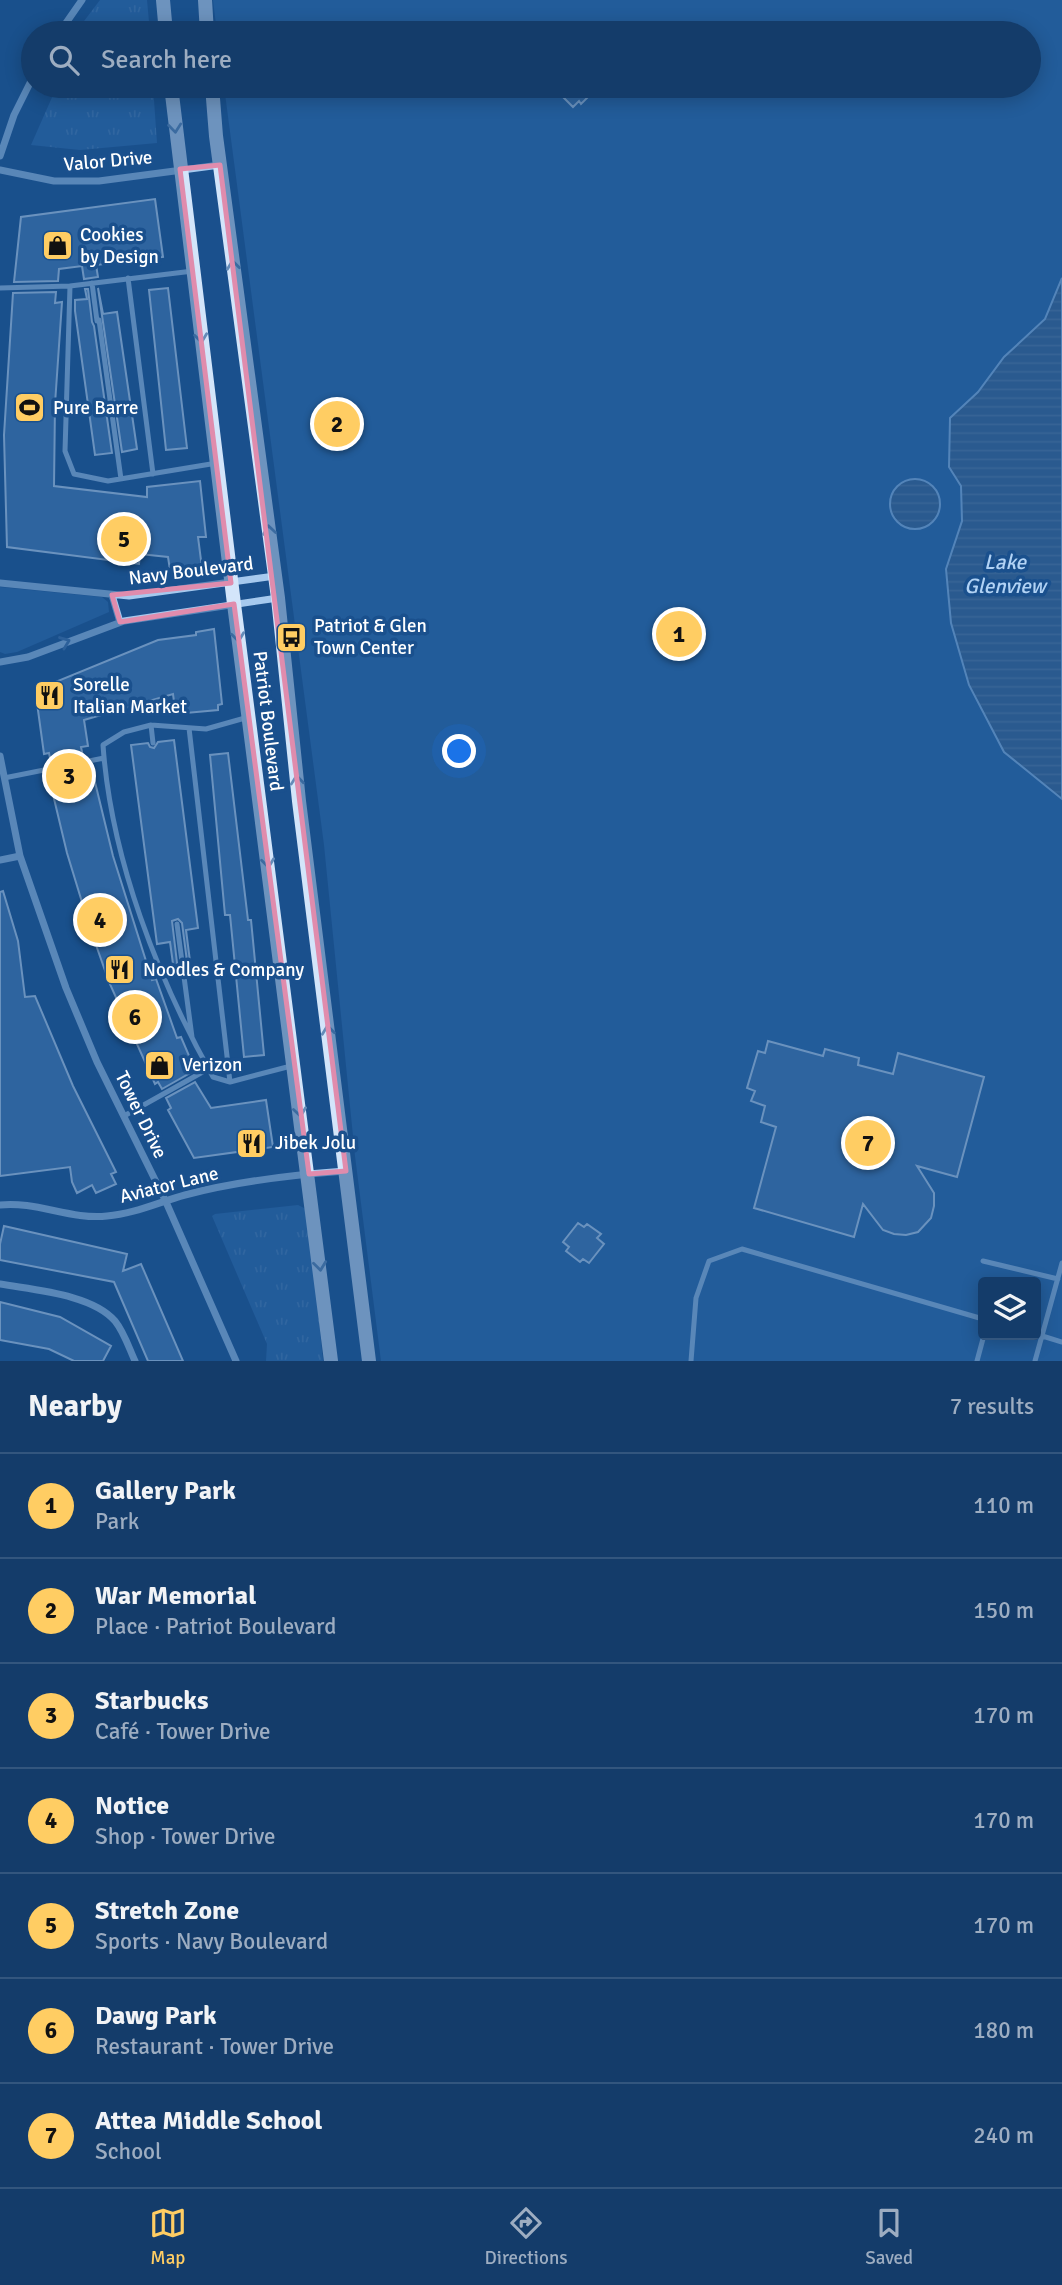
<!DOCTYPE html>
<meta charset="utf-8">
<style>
:root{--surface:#143c6a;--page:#1d4370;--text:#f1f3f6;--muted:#9dadc1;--line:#33567e;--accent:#ffcd63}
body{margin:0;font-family:Signika,sans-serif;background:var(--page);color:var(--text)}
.controls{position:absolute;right:21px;bottom:21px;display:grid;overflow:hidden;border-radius:7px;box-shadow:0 4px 18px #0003}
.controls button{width:63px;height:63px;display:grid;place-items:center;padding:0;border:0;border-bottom:2px solid var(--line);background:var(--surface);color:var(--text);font:35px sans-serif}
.you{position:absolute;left:460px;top:752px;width:24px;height:24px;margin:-18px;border:5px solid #fff;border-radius:50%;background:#1a73e8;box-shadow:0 0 0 10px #1a73e833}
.badge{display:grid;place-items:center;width:46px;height:46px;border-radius:50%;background:var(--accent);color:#111;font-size:23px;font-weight:700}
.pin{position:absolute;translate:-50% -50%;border:4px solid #fff;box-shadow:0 2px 7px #0006}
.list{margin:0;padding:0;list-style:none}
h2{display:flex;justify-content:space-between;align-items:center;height:91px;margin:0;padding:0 28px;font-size:30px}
h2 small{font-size:23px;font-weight:400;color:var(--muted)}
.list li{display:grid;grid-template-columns:46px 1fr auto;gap:21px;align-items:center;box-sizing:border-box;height:105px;padding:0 28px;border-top:2px solid var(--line)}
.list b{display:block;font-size:26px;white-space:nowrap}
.list p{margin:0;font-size:23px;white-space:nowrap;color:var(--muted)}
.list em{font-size:23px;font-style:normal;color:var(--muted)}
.icon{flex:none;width:38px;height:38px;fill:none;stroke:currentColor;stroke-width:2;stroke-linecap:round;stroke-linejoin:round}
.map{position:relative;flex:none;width:1062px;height:1361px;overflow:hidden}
.search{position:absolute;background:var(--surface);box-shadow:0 4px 18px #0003;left:21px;right:21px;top:21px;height:77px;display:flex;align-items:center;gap:18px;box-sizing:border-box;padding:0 24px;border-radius:38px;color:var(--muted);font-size:26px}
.sheet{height:826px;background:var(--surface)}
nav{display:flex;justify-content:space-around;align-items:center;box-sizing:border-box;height:98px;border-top:2px solid var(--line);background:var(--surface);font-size:19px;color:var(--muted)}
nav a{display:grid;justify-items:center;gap:4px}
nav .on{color:var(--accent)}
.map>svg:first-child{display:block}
.grass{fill:url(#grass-tufts)}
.green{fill:#2d6aab;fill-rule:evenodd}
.water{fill:url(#water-rules);stroke:#99c4f0;stroke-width:2}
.building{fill:#477cb7;stroke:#cce2fa;stroke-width:2}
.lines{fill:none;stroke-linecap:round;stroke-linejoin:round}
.service{stroke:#a6c9ee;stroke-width:5}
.minor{stroke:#a6c9ee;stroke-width:7}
.secondary{stroke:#d3e5fa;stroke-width:14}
.oneway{stroke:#648cb9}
.oneway2{stroke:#4474aa}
.marked{fill:none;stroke:#e08cad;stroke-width:5;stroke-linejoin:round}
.labels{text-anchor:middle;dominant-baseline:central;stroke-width:7;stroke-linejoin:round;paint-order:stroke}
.street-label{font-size:19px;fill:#fff;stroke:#1a508d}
.poi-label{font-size:19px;fill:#fff;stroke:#1a508d;text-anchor:start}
.water-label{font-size:21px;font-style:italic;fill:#b2d3f5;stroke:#1a508d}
</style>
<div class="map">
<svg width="1062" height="1361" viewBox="0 0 1062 1361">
<defs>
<pattern id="grass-tufts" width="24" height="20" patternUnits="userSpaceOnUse" patternTransform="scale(1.75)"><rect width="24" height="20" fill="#2d6aab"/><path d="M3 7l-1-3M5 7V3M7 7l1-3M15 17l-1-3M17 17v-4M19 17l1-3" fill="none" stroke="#4c80b8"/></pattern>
<pattern id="water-rules" width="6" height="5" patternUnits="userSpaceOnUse" patternTransform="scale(1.75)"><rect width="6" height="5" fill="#3e6692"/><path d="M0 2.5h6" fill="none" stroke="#5b7da2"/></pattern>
</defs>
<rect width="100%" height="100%" fill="#1a508d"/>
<path class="grass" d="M100,0h47l3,33h-75z
M57,86h96l4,57 -77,7 -49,-5z
M298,1205l10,5 15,151h-57l1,-17 -55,-128 3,-2z"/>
<path class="green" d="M213,0h849v1361h-681l-26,-205 -31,-311 -100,-759h805v-53h-812zM983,1282h53v53h-53z
M0,587l102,10 6,5 1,10 -92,40 -12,2 -5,-2z"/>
<path class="water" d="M1062,278v521l-58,-47 -35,-67 -18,-62 -5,-54 16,-48 -1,-35 -12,-19 1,-49 28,-26 26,-35 41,-38z
M890 504a25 25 0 1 1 50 0a25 25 0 1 1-50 0Z"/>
<path class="building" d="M552,86h47l-18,18 -2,-3 -6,6z
M155,199l8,58 -67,8 2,12 -14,2 -2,-13 -23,3 -1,12 -44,1 7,-65z
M98,288l5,26 14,-2 20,137 -15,3z
M168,288l19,160 -21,2 -17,-160z
M85,289h3l4,33 2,4 18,127 -17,2 -20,-144v-11l12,-1z
M56,292l-1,11 7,-1 -7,102 -1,82 93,11v-10l53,-6 6,56h-8l4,31 -32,2 -2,-13 -28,-3 -1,10 -132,-17 -3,-112 9,-142z
M214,629l8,75 -4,1v5l-32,3 -1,-4h-10l-2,-15 -89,26 4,26 -7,1 2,10 -32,6 -2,-10 -5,1 -7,-51 2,-7 9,-11 110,-45 38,-5v-3z
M174,740l24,188 -12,2 5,39h-3l-6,-46 -4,-4 -6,2 6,50h-4l-4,-29 -13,2 -26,-199 17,-2 2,4 4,1 4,-6z
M228,753l20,167h3l13,135 -20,2 -14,-142h-5l-15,-160z
M85,767l2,8 6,-1 20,82 39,124 4,-1 21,59 4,-1 12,28 -5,3 2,5 -28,16 -4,-7 -3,2 -46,-102 -20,-57 -22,-72 -17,-71 4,-1 -1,-7z
M3,891l15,50 7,56 10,-1 38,90 43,86 -5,2 5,10 -20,9 -4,-8 -15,8 -5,-11 -2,-15 -70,9v-284z
M768,1041l55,15 2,-7 34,9 -1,7 35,9 5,-21 86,24 -27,100 -40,-11 17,27v13l-3,12 -13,14 -12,3 -12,-1 -11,-4 -20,-26 -9,33 -100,-29 22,-81 -15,-5 4,-16 -14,-5 4,-10 -8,-3 11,-37 7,2z
M195,1082l16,26 55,-8 7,47 -79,11 -26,-48 3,-2 -5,-10z
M578,1223l6,4 3,-3 14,10 -4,4 7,6 -15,19 -6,-4 -3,3 -14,-11 3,-4 -6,-5z
M4,1226l123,28 -4,17 18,-7 42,97h-35l-34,-79 -114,-22v-16z
M0,1302l60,15 51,29 -8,15h-29l-25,-12 -49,-9z"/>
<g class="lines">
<path class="service" d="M193,271l-123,15 -5,165 9,23 34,7 109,-18
M128,278l25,196
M92,283l5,38
M0,288l70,-2
M99,320l22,159
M245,718l-39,11 -55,-4 -27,7 -21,13c8,114 55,234 110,332l17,5 61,-16
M151,725l2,18
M189,728l41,354
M4,778l100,-20
M177,924l15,113
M124,1116l84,-47
M983,1261l75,18
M1036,1334l26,8
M691,1361l5,-63 13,-37 33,-12 241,70
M977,1361l7,-26
M1035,1361l27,-98"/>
<path class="minor" d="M59,33l23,-33
M0,156l14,-41 19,-38
M0,170l54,11h45l121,-16
M0,583l129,13 146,-20
M112,595l8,27
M0,662l28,-5 96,-36 154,-23
M0,756l20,100 46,132 31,74 69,140 70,159
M0,860l20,-4
M0,1205c36,-4 71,15 107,11 27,-2 52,-14 78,-21 52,-14 106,-20 160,-24
M0,1284c33,6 92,10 115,37 9,11 14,27 20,40"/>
<path class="secondary" d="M163,0l3,33
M205,0l2,33
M171,86l63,518 97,757
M212,86l4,50 62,462 21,203 70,560"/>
</g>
<defs><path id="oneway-chevron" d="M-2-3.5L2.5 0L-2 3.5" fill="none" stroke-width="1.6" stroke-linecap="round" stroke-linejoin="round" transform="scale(1.75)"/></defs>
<g class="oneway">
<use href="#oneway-chevron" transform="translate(175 128) rotate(84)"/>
<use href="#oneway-chevron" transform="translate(233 265) rotate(-97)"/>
<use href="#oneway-chevron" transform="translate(201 338) rotate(83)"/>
<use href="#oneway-chevron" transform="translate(269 530) rotate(-98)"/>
<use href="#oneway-chevron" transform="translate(238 637) rotate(83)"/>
<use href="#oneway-chevron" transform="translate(297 780) rotate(-96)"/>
<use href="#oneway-chevron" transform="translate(268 863) rotate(83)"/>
<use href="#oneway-chevron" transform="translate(328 1030) rotate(-97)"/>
<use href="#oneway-chevron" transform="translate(300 1112) rotate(82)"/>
<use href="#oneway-chevron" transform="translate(320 1266) rotate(83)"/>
</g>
<use class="oneway2" href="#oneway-chevron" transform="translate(65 642) rotate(-21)"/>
<path d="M0 0H1062V1361H0ZM220,165l126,1006 -37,3 -75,-570 -114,18 -8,-27 119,-12 -51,-414z" fill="#1a508d" fill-opacity=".55" fill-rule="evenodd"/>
<path class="marked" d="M220,165l126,1006 -37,3 -75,-570 -114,18 -8,-27 119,-12 -51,-414z"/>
<defs>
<symbol id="shop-square" viewBox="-11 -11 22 22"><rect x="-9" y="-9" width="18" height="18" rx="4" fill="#ffcd63" stroke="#1a508d"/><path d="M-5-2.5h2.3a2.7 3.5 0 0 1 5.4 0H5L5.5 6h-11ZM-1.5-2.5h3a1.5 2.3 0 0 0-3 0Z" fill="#111"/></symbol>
<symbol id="stadium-square" viewBox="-11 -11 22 22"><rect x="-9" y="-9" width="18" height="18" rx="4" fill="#ffcd63" stroke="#1a508d"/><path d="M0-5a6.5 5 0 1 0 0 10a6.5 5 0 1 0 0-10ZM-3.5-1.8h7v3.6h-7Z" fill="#111"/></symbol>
<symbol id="bus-square" viewBox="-11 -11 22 22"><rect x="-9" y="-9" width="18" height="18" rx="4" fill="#ffcd63" stroke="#1a508d"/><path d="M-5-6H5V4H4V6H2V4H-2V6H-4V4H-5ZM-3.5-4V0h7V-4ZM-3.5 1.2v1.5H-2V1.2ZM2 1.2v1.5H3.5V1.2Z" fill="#111"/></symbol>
<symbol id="restaurant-square" viewBox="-11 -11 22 22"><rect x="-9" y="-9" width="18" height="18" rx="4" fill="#ffcd63" stroke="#1a508d"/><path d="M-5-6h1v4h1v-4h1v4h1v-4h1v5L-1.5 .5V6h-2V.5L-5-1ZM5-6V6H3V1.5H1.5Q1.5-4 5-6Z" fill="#111"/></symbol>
</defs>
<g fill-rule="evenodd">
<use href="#shop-square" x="40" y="228" width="35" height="35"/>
<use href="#stadium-square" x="12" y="390" width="35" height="35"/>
<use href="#bus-square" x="274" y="620" width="35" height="35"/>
<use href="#restaurant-square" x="32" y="678" width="35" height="35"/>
<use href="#restaurant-square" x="102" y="952" width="35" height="35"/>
<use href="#shop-square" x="142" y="1048" width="35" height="35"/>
<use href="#restaurant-square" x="234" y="1126" width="35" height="35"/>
</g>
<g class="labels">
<g class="street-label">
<text transform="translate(108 161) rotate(-5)">Valor Drive</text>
<text transform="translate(191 571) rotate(-7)">Navy Boulevard</text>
<text transform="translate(268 721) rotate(83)">Patriot Boulevard</text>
<text transform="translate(141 1115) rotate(64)">Tower Drive</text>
<text transform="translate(169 1185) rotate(-14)">Aviator Lane</text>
</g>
<g class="poi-label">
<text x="80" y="235">Cookies<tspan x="80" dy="22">by Design</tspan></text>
<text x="53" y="408">Pure Barre</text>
<text x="314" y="626">Patriot &amp; Glen<tspan x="314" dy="22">Town Center</tspan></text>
<text x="73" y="685">Sorelle<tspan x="73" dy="22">Italian Market</tspan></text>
<text x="143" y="970">Noodles &amp; Company</text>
<text x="182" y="1065">Verizon</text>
<text x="275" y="1143">Jibek Jolu</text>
</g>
<g class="water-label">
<text x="1005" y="562">Lake<tspan x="1005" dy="24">Glenview</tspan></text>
</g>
</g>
</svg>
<div class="controls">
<button><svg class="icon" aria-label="layers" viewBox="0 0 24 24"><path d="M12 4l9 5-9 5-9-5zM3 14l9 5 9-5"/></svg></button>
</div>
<div class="you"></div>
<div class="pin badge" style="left:679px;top:634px">1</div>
<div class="pin badge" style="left:337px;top:424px">2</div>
<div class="pin badge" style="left:69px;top:776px">3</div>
<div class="pin badge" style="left:100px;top:920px">4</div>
<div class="pin badge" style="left:124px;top:539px">5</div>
<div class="pin badge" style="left:135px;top:1017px">6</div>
<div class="pin badge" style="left:868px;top:1143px">7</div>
<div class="search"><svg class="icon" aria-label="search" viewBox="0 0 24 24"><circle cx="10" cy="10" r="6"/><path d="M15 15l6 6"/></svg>Search here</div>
</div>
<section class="sheet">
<h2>Nearby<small>7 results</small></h2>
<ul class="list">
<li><span class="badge">1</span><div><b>Gallery Park</b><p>Park</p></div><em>110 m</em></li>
<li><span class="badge">2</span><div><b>War Memorial</b><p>Place · Patriot Boulevard</p></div><em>150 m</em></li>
<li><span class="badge">3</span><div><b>Starbucks</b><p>Café · Tower Drive</p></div><em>170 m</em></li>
<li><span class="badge">4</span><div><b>Notice</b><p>Shop · Tower Drive</p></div><em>170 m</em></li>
<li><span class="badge">5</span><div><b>Stretch Zone</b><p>Sports · Navy Boulevard</p></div><em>170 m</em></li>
<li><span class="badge">6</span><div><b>Dawg Park</b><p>Restaurant · Tower Drive</p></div><em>180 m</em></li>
<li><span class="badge">7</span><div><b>Attea Middle School</b><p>School</p></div><em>240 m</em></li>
</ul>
</section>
<nav>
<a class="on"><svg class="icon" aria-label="map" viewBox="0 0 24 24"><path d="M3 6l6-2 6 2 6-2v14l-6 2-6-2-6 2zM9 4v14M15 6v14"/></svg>Map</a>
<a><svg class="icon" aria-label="directions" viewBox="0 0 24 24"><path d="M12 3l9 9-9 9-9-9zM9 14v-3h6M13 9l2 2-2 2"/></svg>Directions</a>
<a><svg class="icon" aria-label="saved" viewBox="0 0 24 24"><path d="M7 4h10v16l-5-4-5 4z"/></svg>Saved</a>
</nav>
